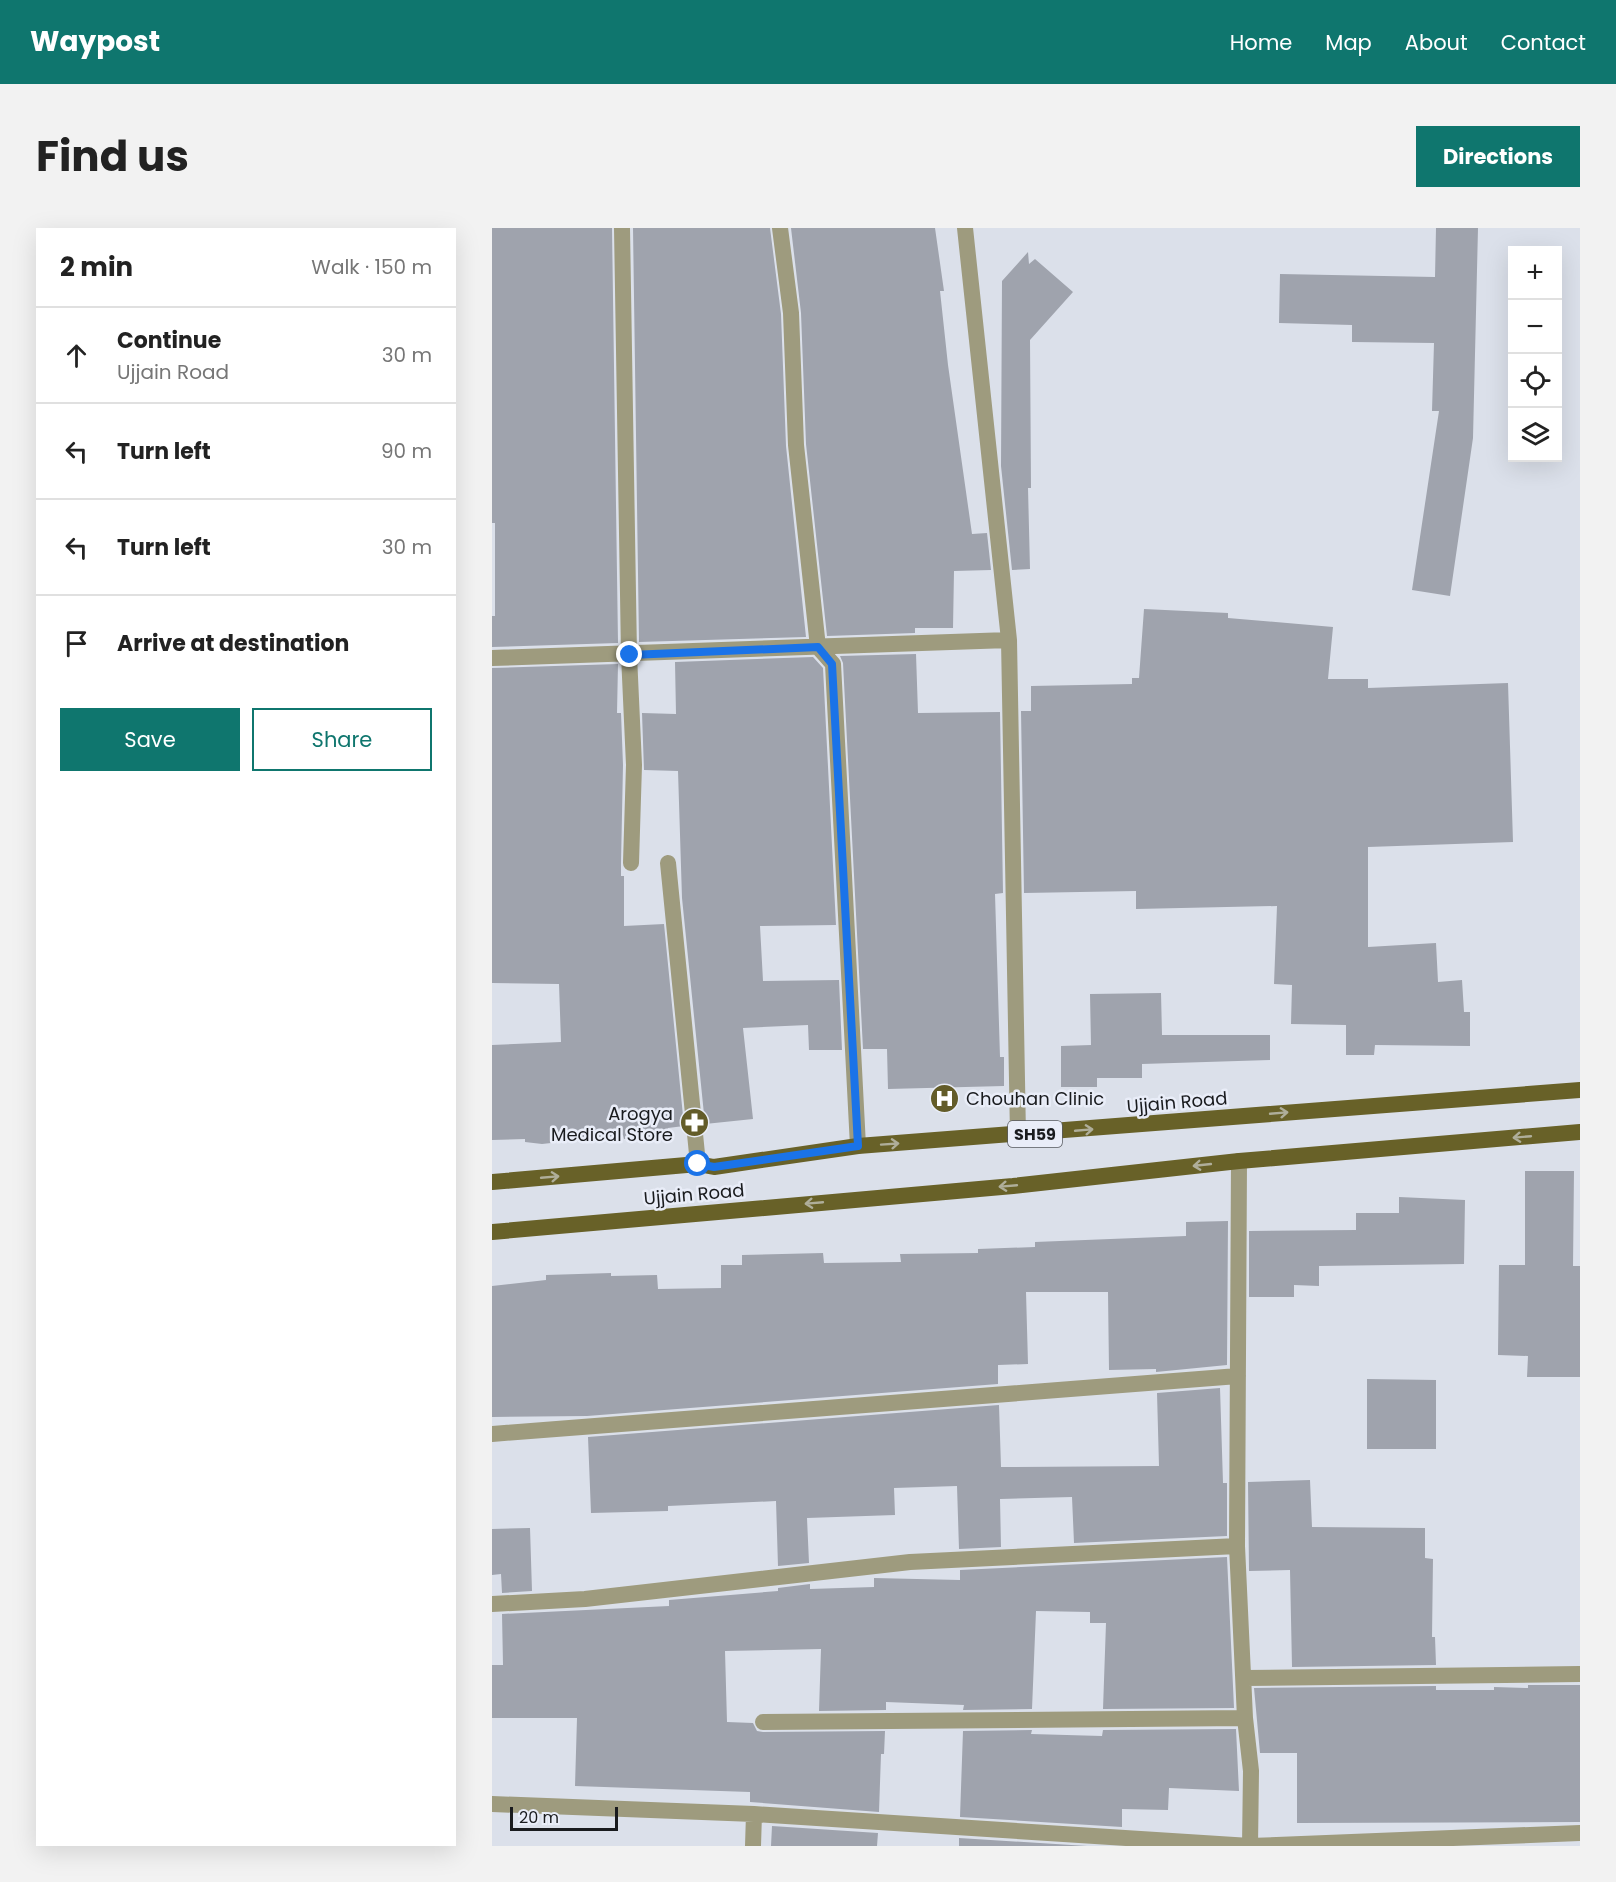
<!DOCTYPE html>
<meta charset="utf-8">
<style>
:root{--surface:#fff;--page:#f2f2f2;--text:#222;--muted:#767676;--line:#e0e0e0;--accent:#0f766e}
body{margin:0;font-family:Poppins,sans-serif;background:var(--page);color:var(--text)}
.controls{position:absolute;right:18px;top:18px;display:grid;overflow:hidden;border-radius:0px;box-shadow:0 6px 24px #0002}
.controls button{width:54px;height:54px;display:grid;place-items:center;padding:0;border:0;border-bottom:2px solid var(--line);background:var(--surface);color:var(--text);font:30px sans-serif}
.scale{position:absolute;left:18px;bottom:15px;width:108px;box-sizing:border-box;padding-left:6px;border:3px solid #191b1e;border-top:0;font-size:16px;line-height:21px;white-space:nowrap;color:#191b1e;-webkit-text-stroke:4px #e9edf8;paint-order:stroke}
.stop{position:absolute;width:18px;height:18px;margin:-14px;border:4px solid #1a73e8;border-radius:50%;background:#fff}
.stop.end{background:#1a73e8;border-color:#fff;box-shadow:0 2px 6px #0008}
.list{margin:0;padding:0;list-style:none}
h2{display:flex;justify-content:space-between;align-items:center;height:78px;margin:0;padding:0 24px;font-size:26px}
h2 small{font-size:20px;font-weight:400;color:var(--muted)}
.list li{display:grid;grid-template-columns:39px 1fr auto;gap:18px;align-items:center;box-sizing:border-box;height:96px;padding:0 24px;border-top:2px solid var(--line)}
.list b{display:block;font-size:22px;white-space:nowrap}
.list p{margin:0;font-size:20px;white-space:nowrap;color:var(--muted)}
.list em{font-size:20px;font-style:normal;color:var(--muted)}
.actions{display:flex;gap:12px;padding:18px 24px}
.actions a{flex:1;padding:14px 0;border:2px solid var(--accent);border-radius:0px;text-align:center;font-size:21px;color:var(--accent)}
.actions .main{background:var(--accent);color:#fff}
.icon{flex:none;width:33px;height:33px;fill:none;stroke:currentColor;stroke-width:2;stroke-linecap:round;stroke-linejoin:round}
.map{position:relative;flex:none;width:1088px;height:1618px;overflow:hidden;border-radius:0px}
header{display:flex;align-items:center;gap:36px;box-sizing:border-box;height:84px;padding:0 30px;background:var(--accent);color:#fff}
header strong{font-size:28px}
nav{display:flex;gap:33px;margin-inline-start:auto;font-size:21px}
.intro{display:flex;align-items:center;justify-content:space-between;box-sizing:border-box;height:144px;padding:0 36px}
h1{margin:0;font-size:42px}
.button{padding:15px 27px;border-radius:0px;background:var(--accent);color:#fff;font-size:21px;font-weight:700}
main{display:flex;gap:36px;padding:0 36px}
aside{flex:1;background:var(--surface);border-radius:0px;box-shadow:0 6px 24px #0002}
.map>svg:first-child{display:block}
.building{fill:#9fa3ad}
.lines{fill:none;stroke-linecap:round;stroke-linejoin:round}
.minor{stroke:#9e9b7e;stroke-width:16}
.primary{stroke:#686128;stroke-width:16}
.oneway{stroke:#afae9a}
.route{stroke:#1a73e8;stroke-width:8}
.labels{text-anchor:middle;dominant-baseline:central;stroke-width:5;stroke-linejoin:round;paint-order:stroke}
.shield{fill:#e9edf8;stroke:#575a5f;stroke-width:1.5}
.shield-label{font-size:16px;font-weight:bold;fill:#191b1e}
.poi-label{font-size:18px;fill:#191b1e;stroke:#e9edf8;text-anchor:start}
.street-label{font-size:18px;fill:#191b1e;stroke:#e9edf8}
</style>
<header>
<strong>Waypost</strong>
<nav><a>Home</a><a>Map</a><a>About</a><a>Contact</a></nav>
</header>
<div class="intro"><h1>Find us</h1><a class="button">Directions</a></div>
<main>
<aside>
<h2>2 min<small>Walk · 150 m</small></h2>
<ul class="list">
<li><svg class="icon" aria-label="ahead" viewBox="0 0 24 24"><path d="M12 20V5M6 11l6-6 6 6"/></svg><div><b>Continue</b><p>Ujjain Road</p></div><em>30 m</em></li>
<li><svg class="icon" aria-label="left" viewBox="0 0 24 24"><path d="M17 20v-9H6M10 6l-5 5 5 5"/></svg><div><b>Turn left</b></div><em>90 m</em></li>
<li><svg class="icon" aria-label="left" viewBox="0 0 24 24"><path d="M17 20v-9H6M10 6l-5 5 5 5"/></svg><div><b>Turn left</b></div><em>30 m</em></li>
<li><svg class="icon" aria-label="arrive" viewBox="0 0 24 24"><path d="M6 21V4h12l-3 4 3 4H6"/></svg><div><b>Arrive at destination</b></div></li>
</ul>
<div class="actions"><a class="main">Save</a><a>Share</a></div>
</aside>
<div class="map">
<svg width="1088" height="1618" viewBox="0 0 1088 1618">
<rect width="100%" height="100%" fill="#dbe0ea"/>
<path class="building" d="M0,0h120l6,415 -126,4v-31h3v-93h-3z
M141,0h137l11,86 5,132 20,191 -167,5z
M299,0h144l9,63h-4l8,74 24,169 15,-1 4,37 -37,1 -1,57h-38v5l-88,3 -21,-192 -5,-131z
M944,0h42l-5,210 -23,158 -38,-6 27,-179h-7l2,-68 -82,-1v-17l-73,-2 1,-49 155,3z
M536,24l1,12 6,-5 38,33 -43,48 1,148h-3l2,81 -18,1 -11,-104 1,-185z
M652,381l84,4v5l105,9 -5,52h40v9l140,-5 5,159 -145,5v100l68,-4 2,39 24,-2 2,32h6v34l-95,-1 -1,10h-28v-30l-55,-1 1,-39 -18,-1 3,-78 -141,3v-18l-112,2 -3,-182h10v-25l101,-2v-6h7z
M424,426l2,59 82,-1 3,181 -8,1 5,163h4v29l-116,3 -1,-40h-24l-20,-386 -3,-7z
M321,429l10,11 13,257 -76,1 3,55 76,-1 3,70h-33l-1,-25 -65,3 10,91 -48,5 -23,-226 -4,-127 -34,-1 -2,-57 34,1 -1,-52z
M126,436l-1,49h4l2,52 -2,98v13h3v50l40,-2 20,202 -16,2v7l-44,4 -1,-4 -81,9 -17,-2v-3l-33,1v-95l69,-3 -2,-58 -67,-1v-315z
M669,765l1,42h108v25l-128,4v14h-45v9h-36v-41l30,-1 -1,-51z
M1033,943h49l-1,95h7v111h-53l1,-21 -30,-1 1,-90h26z
M907,969l66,3 -1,64 -145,2v20l-25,-1v12h-45v-66l107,-1v-17h43z
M736,993l-1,144 -71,7v-3l-47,1 -1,-78h-82l2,72 -30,1v19l-411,32 -95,1v-131l54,-6v-5l65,-2v3l46,-1 1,14 63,-1v-23h21v-10l81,-2 1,10 77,-1 -1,-8 78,-1v-4l57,-2v-5l151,-6v-14z
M875,1151l69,1v69h-69z
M728,1160l3,95h4v53l-153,7 -2,-46 -72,2 1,48 -42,2 -2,-63 -63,2 1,27 -88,3 2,45 -31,3 -2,-65 -108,5v5l-77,2 -3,-76 411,-32 2,62 158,-1 -2,-73z
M818,1252l2,47 113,1v30l8,1 -1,78h3l1,28 -144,2 -2,-97 -41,1 -1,-89z
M38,1300l2,63 -30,2 -1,-19 -9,1v-46z
M735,1329l7,151 -131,1 3,-86h-16v-11l-54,-1 -4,98 -69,1 1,-5 -78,-3v8l-67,1 2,-62 -96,2 2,71 26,1 4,8 6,1 122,-1 -1,23h-3l-2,58 -129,-10v-10l-175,-6 2,-68h-85v-53h11l-1,-51 167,-8v-6l109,-9v-3l32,-4v5l64,-2v-9l86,2v-10z
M1036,1457h52v137l-283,1v-70h-37l-6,-65 182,-2v4h58v-3l34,1z
M744,1501l3,62 -70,-3 -1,22 -46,-1v18l-162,-10 3,-86 69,-1 -1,4 71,2 1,-6z
M280,1598l106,7 -1,13h-106z
M467,1610l128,8h-128z"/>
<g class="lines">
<path class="minor" d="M130,0l7,427 5,110 -3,98
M288,0l11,85 5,132 22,202 15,17 25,482
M473,0l44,412 9,495
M0,430l517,-18
M176,635l30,301
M747,933l-2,385 8,172 6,53 -1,75
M0,1206l746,-58
M0,1376l93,-5 325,-37 327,-16
M753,1450l335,-4
M271,1494l482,-4
M0,1576l262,10 496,32 330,-13
M261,1618l1,-32"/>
<path class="primary" d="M0,954l206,-18 16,3 144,-21 722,-56
M0,1004l521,-46 226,-25 341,-29"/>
</g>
<defs><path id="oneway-shaft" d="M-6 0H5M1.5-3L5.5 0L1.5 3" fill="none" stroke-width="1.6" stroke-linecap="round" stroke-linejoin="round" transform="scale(1.5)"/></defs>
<g class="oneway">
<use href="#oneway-shaft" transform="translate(787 885) rotate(-5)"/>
<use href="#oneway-shaft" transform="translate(592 902) rotate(-5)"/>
<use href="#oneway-shaft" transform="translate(1030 909) rotate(175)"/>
<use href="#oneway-shaft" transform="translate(398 916) rotate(-4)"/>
<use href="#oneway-shaft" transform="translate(710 937) rotate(174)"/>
<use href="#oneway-shaft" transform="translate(58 949) rotate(-5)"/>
<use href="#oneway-shaft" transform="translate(516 958) rotate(175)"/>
<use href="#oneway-shaft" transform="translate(322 975) rotate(175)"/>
</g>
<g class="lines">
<path class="route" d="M138,427l188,-8 14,17 26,482 -144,21 -16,-3"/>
</g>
<defs>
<symbol id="hospital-disc" viewBox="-11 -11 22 22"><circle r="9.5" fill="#635c29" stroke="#e9edf8"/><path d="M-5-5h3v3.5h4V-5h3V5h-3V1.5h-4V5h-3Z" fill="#fff"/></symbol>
<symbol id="pharmacy-disc" viewBox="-11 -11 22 22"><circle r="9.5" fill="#635c29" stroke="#e9edf8"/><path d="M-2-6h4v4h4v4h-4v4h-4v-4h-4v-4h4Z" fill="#fff"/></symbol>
</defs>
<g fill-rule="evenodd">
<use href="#hospital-disc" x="436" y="854" width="33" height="33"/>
<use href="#pharmacy-disc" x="186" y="878" width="33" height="33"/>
</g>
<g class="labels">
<rect class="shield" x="516" y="893" width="54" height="26" rx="4.5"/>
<g class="shield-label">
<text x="543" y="906">SH59</text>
</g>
<g class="poi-label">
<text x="474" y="870">Chouhan Clinic</text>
<text x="181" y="885" text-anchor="end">Arogya<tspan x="181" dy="21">Medical Store</tspan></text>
</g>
<g class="street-label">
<text transform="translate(685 874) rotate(-5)">Ujjain Road</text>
<text transform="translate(202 966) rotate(-5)">Ujjain Road</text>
</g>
</g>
</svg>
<div class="controls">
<button>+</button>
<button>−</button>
<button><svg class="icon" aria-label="locate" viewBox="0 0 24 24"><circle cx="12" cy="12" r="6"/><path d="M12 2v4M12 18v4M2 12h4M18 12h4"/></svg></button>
<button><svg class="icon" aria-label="layers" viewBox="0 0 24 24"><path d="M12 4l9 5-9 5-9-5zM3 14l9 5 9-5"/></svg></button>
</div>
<div class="scale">20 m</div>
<div class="stop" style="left:206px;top:936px"></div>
<div class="stop end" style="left:138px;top:427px"></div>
</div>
</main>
